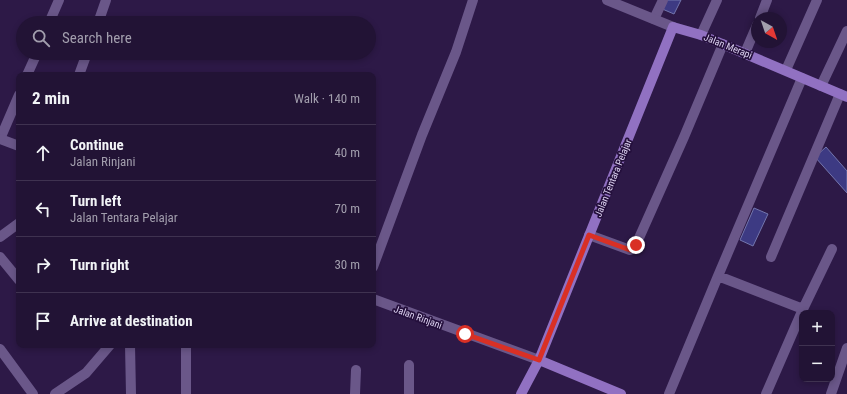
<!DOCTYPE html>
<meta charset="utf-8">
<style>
:root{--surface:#221335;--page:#2e2041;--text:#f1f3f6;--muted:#a29ead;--line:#3f3250}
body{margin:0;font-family:"Roboto Condensed",sans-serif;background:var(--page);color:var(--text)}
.controls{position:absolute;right:12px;bottom:12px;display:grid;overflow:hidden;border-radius:8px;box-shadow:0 2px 6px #0003}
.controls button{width:36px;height:36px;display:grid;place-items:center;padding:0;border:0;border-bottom:1px solid var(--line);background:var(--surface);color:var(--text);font:20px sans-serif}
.compass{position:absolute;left:751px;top:12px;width:36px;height:36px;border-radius:50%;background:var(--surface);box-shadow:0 2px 6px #0003;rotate:140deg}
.stop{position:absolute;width:12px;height:12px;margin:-9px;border:3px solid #d93025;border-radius:50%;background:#fff}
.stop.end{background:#d93025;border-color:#fff;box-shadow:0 1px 4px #0008}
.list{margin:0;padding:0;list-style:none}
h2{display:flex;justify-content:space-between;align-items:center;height:52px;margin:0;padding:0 16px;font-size:17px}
h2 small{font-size:13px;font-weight:400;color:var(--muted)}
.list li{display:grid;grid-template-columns:26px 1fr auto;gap:12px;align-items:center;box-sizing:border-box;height:56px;padding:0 16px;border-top:1px solid var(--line)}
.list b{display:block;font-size:15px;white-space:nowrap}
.list p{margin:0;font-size:13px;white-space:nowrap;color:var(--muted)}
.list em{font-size:13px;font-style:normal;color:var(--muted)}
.icon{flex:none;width:22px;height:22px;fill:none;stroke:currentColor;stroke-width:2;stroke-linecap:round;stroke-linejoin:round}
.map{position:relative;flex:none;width:847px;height:394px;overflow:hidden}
.search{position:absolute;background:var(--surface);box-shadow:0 2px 6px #0003;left:16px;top:16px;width:360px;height:44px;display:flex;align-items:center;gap:10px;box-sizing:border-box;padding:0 14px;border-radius:22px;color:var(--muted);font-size:15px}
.panel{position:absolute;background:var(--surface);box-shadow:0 2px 6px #0003;left:16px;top:72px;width:360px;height:276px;border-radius:8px}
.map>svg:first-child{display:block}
.building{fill:#3d3a83;stroke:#7376ad}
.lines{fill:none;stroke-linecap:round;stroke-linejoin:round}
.minor{stroke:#6a5789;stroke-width:10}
.tertiary{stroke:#6a5789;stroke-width:10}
.secondary{stroke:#9171c2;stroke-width:10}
.route{stroke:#d93025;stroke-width:5}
.labels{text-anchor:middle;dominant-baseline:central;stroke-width:3.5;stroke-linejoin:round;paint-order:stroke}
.street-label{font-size:10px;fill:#ddd3f1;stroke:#240f3c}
</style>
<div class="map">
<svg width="847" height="394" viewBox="0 0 847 394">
<rect width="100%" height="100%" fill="#2d1947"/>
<path class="building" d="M664,0h17l-7,14 -14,-6z
M826,147l21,24v22l-32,-36z
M754,208l14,6 -15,32 -13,-6z"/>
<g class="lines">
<path class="minor" d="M760,18l7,-18
M654,19l9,-19
M49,23l10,-23
M98,23l8,-23
M701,35l16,-35
M745,53l12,-28
M786,70l31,-70
M27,75l10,-22
M79,75l8,-22
M802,78l-84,198 85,33
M821,86l26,-55
M0,139l19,-44
M589,235l41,15 5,-3 49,-110 39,-93
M0,237l19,-14
M0,257l19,23
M771,257l69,-163
M373,267l49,-132 34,-83 17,-52
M130,345l1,49
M186,345v49
M0,349l33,45
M409,365v29
M55,394l31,-21 24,-28
M355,394l1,-24
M669,394l49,-118
M766,394l37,-85 29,-60
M831,394l16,-46"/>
<path class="tertiary" d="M607,0l66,27
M0,139l19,7
M373,299l166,61"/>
<path class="secondary" d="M539,360l82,34
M521,394l18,-34 134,-333 28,8 146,62"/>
</g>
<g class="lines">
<path class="route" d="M465,334l74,26 50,-125 41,15 6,-5"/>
</g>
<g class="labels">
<g class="street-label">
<text transform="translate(728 46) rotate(22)">Jalan Merapi</text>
<text transform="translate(613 178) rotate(-68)">Jalan Tentara Pelajar</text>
<text transform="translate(418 317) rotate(20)">Jalan Rinjani</text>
</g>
</g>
</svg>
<div class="controls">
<button>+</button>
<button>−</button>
</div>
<svg class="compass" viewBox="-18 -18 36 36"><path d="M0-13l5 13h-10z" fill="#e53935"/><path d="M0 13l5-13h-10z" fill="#a29ead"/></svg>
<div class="stop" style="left:465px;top:334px"></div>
<div class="stop end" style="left:636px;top:245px"></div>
<div class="search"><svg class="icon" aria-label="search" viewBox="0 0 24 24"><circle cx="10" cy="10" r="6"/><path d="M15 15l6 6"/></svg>Search here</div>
<section class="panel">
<h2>2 min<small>Walk · 140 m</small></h2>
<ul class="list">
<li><svg class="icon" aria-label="ahead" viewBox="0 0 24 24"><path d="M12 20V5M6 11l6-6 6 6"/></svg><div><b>Continue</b><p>Jalan Rinjani</p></div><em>40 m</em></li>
<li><svg class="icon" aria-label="left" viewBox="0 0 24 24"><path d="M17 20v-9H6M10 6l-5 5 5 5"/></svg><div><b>Turn left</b><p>Jalan Tentara Pelajar</p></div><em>70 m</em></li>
<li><svg class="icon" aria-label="right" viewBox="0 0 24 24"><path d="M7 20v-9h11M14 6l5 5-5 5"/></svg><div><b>Turn right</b></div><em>30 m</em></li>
<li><svg class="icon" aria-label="arrive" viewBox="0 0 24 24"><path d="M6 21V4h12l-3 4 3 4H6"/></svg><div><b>Arrive at destination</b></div></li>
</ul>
</section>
</div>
